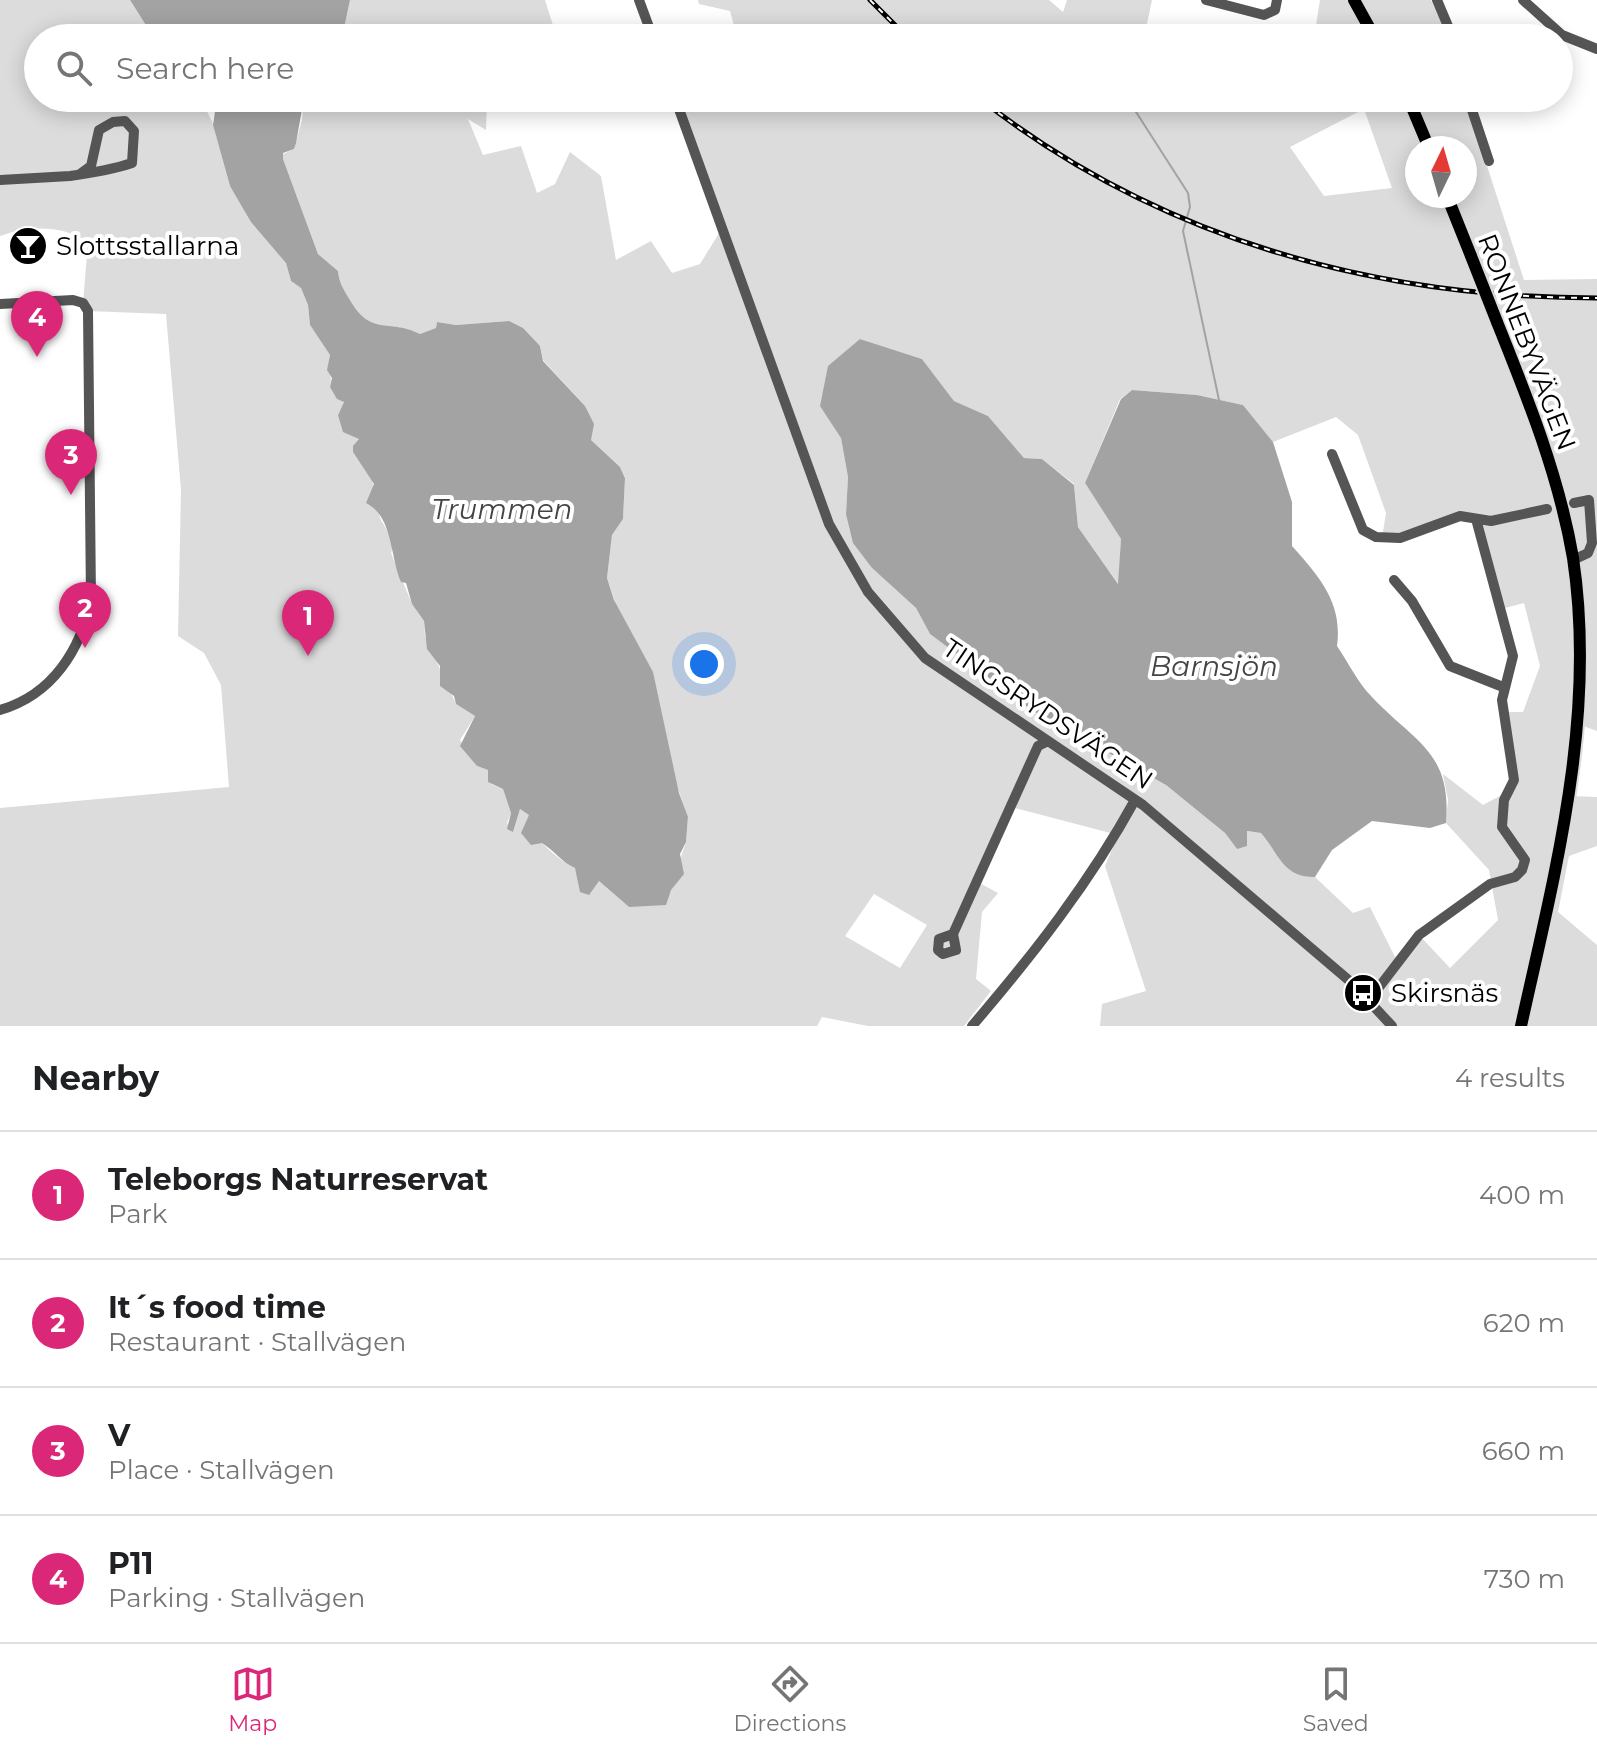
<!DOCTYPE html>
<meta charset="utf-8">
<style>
:root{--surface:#fff;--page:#f6f6f6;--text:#202124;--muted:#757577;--line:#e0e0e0;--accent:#db2777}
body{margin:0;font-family:Montserrat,sans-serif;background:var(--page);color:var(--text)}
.compass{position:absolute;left:1405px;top:136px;width:72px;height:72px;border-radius:50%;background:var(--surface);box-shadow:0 4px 20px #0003;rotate:5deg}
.you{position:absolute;left:704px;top:664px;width:28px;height:28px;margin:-20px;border:6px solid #fff;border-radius:50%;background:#1a73e8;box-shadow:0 0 0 12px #1a73e833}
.badge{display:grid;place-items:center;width:52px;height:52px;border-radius:50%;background:var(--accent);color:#fff;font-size:26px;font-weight:700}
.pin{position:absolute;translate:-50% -66px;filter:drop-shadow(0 2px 4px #0008)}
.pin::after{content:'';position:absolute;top:42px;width:28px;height:24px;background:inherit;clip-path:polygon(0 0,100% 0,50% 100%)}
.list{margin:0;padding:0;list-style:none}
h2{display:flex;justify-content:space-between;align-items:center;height:104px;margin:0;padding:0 32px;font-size:34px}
h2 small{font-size:26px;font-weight:400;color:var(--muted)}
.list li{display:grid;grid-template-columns:52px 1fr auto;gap:24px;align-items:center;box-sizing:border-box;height:128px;padding:0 32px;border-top:2px solid var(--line)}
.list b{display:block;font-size:30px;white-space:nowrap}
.list p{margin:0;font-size:26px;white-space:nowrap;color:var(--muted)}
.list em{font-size:26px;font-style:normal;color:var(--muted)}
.icon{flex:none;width:44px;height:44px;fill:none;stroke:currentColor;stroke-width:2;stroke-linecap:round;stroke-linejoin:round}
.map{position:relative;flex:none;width:1597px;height:1026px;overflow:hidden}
.search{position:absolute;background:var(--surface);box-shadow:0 4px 20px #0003;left:24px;right:24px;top:24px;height:88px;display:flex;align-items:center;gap:20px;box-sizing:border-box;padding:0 28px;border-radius:44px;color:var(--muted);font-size:30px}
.sheet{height:616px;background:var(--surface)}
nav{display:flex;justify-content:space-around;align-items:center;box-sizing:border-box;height:112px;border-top:2px solid var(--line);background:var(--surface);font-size:22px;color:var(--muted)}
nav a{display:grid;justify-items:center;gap:4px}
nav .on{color:var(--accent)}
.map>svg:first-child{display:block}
.green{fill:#dcdcdc;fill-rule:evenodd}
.water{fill:#a3a3a3}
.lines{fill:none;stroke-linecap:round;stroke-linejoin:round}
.stream{stroke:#a3a3a3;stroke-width:2}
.major-casing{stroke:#dbdbdb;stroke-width:16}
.minor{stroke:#555;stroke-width:10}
.major{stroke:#000;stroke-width:12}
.rail-casing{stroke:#000;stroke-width:5}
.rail{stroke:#fff;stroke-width:2;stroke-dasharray:6;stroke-linecap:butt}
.major-bridge-casing{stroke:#dbdbdb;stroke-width:16;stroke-linecap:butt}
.major-bridge{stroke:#000;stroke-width:12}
.labels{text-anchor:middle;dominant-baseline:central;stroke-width:8;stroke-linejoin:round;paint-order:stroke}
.poi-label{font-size:26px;fill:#000;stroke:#fff;text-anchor:start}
.street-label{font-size:26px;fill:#000;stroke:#fff}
.water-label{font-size:28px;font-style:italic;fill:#444;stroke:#fff}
</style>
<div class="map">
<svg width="1597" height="1026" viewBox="0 0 1597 1026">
<rect width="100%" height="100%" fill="#fff"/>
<path class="green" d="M0,0h130l24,38h-116v60h162l12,23 18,65 56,77 5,18 10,7 7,17 2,20 20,30c-3,12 3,20 0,32l14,15 -6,13 21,24 -6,13 19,27 8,39 14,25 -3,10 21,51 12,17 1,15 31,68 19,12 -15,24 17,26 11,4 3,14 12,5 8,24 -4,10 6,9 7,-23 10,6 -4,11c15,16 30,33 49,42l4,12 20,1 30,26 41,-17 16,-48 2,-24 -81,-240 5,-43 11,-16 2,-42 -5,-10 -29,-27 -6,-34 -42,-46 -3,-14 -31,-25 -53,4 -19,-3 -1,6 -16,6c-31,-16 -49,3 -70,-34 -6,-10 -11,-17 -12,-29l-20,-17 -35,-95v-5l11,-5 8,-29 2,-22h183l-1,32 -18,-11 15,36 38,-9 16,47 18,-9 15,-32 31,24 15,84 35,-19 21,32 28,-9 21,-34 -46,-132h790l59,182 73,-1v452l-19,-7 -6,72 25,1v49l-28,10 -11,56 39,33v81h-497l2,-22 44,-13 -41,-125 13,-31 -107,-28 -37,73 24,13 -16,19 -6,67 15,12 -27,35h-96l-46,-9 -5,9h-817v-218l229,-21 -8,-102 -17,-32 -26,-17 3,-146 -15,-176 -78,-3 -5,-8 5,-61c-25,-17 -59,-17 -88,-6zM1364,109l28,79 -68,8 -34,-49zM1417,148h48v48h-48zM860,339l62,20 32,42 34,15 36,42 18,1 32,25 4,43 41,58 2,-46 -36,-56 35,-84 12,-9 65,5 46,10 30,37 63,-25 22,18 28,78 -4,25 86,-22 8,3 25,90 23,-6 16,63 -17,46h-21l9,78 -28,15 -40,-31 5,26 -2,23 43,47 9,50 -48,48 -31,-33 -21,28 -28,-56 -17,6 -38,-36c-32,1 -36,-23 -54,-44l-15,-2 -9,18 -12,-16 -59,-48 -133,-74 -103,-77 -14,-26 -44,-40 -26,-54 2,-37 -7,-39zM874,894l53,31 -27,43 -55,-32z
M350,0h195l12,38h-215z
M698,0h351l14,12 4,-12h85l-8,38h-411l3,-5 -6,-22 -31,-7z
M1320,0h111l18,38h-135z"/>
<path class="water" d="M130,0h220l-8,38h-188z
M210,98h94l-8,45 -2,6 -11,4v6l35,95 20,17c1,12 6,19 12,29 21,37 39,18 70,34l16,-6 1,-6 19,3 53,-4 14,7 17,18 3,15 42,45 9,18 -3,16 29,27 5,11 -2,41 -11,16 -5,43 7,22 39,72 26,121 9,24 -2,25 -6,12 4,20 -13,16 -5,15 -37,2 -30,-26 -10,14 -9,-3 -5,-24c-14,-6 -20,-17 -33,-25l-11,2 -10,-12 8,-18 -9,-6 -7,23 -6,-3 4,-16 -8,-24 -15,-7v-12l-11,-4 -17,-20 15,-30 -19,-12 -2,-8 -14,-10v-20l-13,-17 -3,-28 -12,-17 -6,-21 -5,-1c-11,-25 -8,-66 -35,-79l8,-19 -21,-32v-6l6,-7 -16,-7 -5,-17 6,-13 -7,-3 -7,-12 2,-9 -5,-8 3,-15 -20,-30 -2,-20 -7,-17 -10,-7 -5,-18 -35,-41 -21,-36 -17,-61 3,-20z
M860,339l62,20 32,42 34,15 36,42 18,1 32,26 4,42 40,57 3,-45 -36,-56 36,-84 11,-9 65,5 46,10 30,37 19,60v44c27,30 51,57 45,100 11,16 21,37 35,51 42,45 80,54 74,126l-16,5 -58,-7 -40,29 -17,27c-32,1 -36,-23 -54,-44l-14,-2v15l-10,3 -12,-16 -59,-48 -133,-74 -103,-77 -14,-26 -44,-40 -19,-25 -7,-29 2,-37 -7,-39 -21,-32 8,-40z"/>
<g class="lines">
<path class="stream" d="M1131,98l-2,3 59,92 2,14 -7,24 36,169"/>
<defs>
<path id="major" d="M1354,0l21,38
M1408,98l21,50
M1447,196l24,60
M1497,322c31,77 62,154 76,236 24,159 -18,314 -52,468"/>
</defs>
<use href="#major" class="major-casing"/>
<path class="minor" d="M639,0l14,38
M1206,0l58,15 11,-5 2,-10
M1437,0l16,38
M1523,0l39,35 35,14
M675,98l154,426 39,68 57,66 218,147 209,178 40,43
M1468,98l21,63
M0,180l70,-4c22,-3 41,-6 62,-13l2,-32 -9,-10 -12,1 -14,8 -8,36 -11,8
M0,304l73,-4 10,3 5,8 3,288c-10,51 -39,96 -91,111
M1332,454l31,76 13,7 24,1 60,-22 31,5 56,-12
M1573,560l15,-7 4,-10 -3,-43 -15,3
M1394,580l18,21 38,65 53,21
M953,934l3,16 -13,4 -5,-4 1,-11 14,-5 85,-188 8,-4
M1370,999l49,-64 71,-51 25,-7 7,-7 3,-10 -23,-33 2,-27 10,-20 -12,-80 11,-44 -37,-137
M972,1026c61,-71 118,-144 163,-226"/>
<use href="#major" class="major"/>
<defs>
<path id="rail" d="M870,0l38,38
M979,98c178,140 394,200 618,200"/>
</defs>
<use href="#rail" class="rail-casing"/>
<use href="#rail" class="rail"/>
<defs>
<path id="major-bridge" d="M1471,256l26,66"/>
</defs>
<use href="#major-bridge" class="major-bridge-casing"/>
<use href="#major-bridge" class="major-bridge"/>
</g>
<defs>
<symbol id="bar-disc" viewBox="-11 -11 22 22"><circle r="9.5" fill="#000" stroke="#fff"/><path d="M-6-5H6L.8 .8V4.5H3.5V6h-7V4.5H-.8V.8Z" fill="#fff"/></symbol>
<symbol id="bus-disc" viewBox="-11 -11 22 22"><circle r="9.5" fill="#000" stroke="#fff"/><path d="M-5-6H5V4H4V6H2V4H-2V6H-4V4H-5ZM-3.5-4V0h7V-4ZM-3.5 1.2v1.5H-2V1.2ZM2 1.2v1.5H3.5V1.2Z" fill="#fff"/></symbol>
</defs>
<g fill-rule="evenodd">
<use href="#bar-disc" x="6" y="224" width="44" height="44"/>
<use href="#bus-disc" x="1341" y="971" width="44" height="44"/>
</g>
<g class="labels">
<g class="poi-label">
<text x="56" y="246">Slottsstallarna</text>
<text x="1391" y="993">Skirsnäs</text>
</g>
<g class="street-label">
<text transform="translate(1527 342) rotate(69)">RONNEBYVÄGEN</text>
<text transform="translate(1048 714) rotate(34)">TINGSRYDSVÄGEN</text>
</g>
<g class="water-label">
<text x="502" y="509">Trummen</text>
<text x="1214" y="666">Barnsjön</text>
</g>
</g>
</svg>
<svg class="compass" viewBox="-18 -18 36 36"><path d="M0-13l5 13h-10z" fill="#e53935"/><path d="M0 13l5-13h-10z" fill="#757577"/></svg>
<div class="you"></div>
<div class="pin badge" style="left:308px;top:656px">1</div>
<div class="pin badge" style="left:85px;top:648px">2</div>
<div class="pin badge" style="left:71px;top:495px">3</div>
<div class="pin badge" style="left:37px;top:357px">4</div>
<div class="search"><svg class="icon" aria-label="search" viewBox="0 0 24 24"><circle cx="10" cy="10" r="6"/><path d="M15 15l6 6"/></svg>Search here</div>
</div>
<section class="sheet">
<h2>Nearby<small>4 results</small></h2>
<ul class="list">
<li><span class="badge">1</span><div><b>Teleborgs Naturreservat</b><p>Park</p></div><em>400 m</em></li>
<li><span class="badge">2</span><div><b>It´s food time</b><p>Restaurant · Stallvägen</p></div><em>620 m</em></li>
<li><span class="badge">3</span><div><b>V</b><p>Place · Stallvägen</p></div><em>660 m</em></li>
<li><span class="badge">4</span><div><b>P11</b><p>Parking · Stallvägen</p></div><em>730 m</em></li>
</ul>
</section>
<nav>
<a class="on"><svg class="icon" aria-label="map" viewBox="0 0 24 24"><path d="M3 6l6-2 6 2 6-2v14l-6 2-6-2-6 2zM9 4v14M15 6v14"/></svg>Map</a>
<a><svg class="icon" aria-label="directions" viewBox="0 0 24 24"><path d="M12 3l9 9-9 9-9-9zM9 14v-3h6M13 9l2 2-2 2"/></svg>Directions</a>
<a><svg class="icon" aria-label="saved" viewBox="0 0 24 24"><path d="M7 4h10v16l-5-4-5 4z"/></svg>Saved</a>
</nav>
